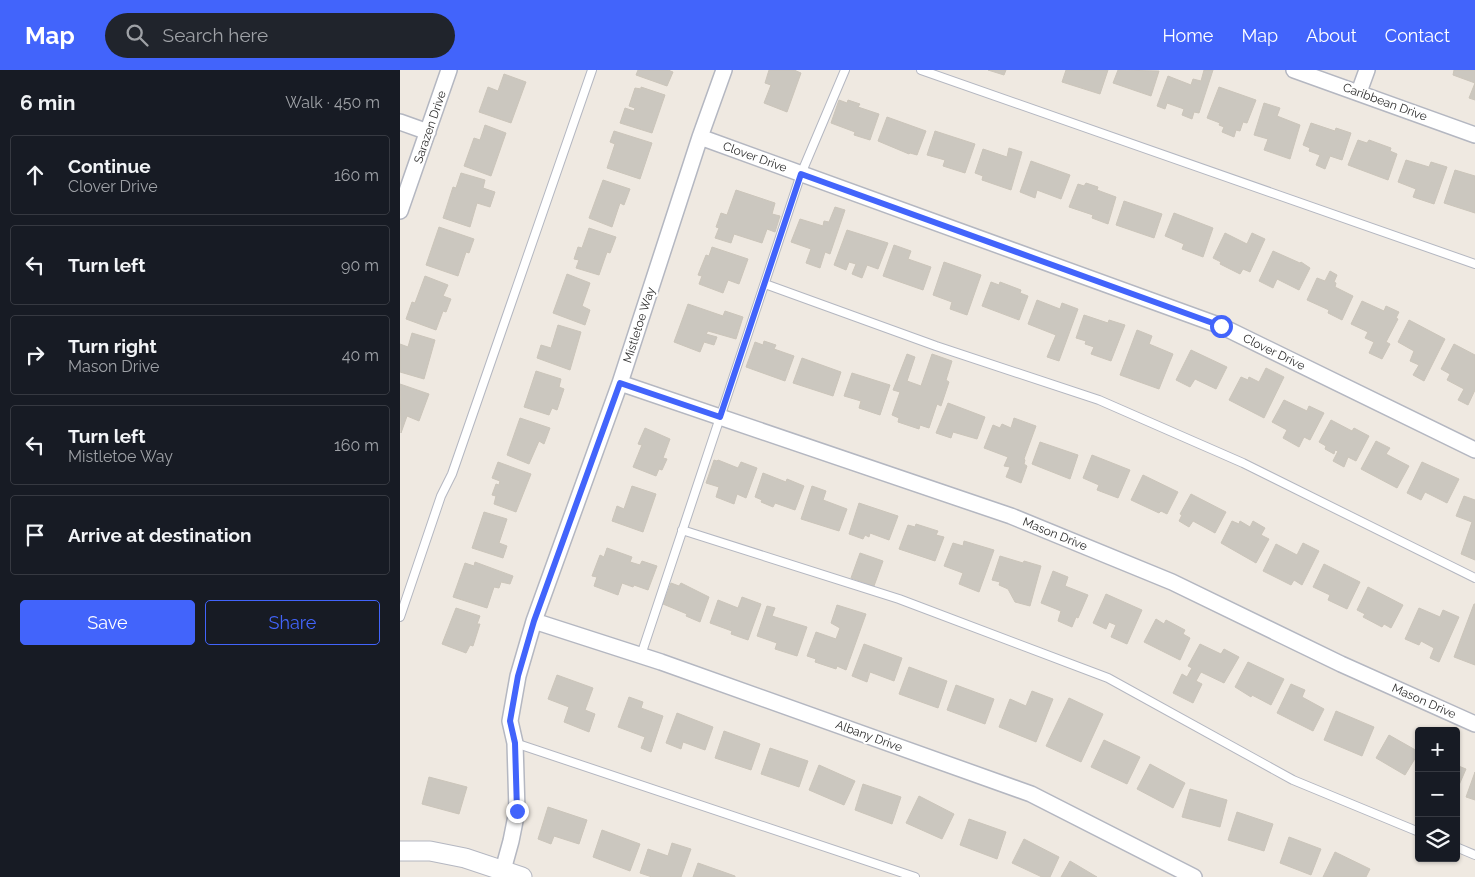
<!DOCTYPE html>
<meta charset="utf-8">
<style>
:root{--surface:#171b24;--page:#20242c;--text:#f1f3f6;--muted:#9ea1a6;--line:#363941;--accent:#4264fb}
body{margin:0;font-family:Raleway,sans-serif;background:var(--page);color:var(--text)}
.controls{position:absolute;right:15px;bottom:15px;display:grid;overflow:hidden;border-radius:5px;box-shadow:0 1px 4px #0004}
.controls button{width:45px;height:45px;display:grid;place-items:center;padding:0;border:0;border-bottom:1px solid var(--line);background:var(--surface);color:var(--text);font:25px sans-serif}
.stop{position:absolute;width:15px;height:15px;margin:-11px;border:4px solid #4264fb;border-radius:50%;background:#fff}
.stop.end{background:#4264fb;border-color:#fff;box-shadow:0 1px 5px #0008}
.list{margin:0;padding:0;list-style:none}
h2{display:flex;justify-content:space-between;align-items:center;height:65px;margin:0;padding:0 20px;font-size:21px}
h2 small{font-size:16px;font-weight:400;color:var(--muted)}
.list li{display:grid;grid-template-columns:32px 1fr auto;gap:15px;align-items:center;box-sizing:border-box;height:80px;margin:0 10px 10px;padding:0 10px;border:1px solid var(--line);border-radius:5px}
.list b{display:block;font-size:19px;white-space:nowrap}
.list p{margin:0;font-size:16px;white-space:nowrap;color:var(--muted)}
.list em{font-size:16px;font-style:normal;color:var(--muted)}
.actions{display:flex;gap:10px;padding:15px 20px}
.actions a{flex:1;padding:11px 0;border:1px solid var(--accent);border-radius:5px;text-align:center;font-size:18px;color:var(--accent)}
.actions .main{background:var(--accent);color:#fff}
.icon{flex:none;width:28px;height:28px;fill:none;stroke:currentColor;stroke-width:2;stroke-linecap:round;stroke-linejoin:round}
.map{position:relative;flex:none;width:1075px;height:807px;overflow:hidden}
header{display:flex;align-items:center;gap:30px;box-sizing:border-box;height:70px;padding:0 25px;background:var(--accent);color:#fff}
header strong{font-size:24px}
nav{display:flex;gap:28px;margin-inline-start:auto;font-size:18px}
.search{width:350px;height:45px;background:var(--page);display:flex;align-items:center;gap:12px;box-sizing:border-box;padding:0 18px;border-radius:28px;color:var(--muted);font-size:19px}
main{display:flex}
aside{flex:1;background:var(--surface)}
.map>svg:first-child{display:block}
.building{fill:#cbc7bf;stroke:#cbc5ba}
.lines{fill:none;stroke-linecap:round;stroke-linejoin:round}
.service-casing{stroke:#b4b7c1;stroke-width:10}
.minor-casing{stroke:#b4b7c1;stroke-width:18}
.tertiary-casing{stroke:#b4b7c1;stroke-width:21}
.service{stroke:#fff;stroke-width:8}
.minor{stroke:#fff;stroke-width:15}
.tertiary{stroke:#fff;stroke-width:19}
.route{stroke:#4264fb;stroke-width:6}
.labels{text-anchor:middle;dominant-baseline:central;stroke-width:4.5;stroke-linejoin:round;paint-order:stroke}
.street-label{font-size:12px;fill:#2e2e2e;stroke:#fff}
</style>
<header>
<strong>Map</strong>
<div class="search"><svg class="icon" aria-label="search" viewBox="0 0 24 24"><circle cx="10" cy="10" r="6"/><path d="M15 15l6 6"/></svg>Search here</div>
<nav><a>Home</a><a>Map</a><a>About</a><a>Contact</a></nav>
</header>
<main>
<aside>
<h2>6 min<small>Walk · 450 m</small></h2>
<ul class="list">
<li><svg class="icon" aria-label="ahead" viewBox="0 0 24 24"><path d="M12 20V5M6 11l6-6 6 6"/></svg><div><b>Continue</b><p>Clover Drive</p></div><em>160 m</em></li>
<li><svg class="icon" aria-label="left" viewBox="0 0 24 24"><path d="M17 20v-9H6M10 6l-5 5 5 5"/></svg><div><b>Turn left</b></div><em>90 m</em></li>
<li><svg class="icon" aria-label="right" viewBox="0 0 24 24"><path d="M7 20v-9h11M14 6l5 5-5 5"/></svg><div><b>Turn right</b><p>Mason Drive</p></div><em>40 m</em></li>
<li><svg class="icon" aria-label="left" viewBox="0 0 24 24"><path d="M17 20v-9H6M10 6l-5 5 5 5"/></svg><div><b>Turn left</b><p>Mistletoe Way</p></div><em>160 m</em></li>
<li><svg class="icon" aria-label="arrive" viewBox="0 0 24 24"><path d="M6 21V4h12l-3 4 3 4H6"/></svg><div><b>Arrive at destination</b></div></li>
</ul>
<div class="actions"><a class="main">Save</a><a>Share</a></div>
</aside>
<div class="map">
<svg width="1075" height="807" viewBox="0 0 1075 807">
<rect width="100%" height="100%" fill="#efe9e1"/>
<path class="building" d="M238,0h30l5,2 -6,14 -31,-11z
M369,0h25l7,3 -14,39 -23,-9 7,-18 -6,-2z
M588,0h18l-2,5z
M666,0h42l-8,24 -38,-12z
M718,0l41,1 -8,25 -38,-13z
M804,0h9l-14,43 -5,-1 -2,7 -10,-4 2,-6 -17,-6 -2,6 -8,-3 11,-30 23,9 2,-6 8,2z
M1054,0h21v13l-22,-8z
M104,4l22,8 -15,41 -32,-11 9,-25 10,4z
M1075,13v17l-6,-2z
M241,17l24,8 -13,38 -32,-10 5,-15 9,3 1,-3 -6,-2 6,-18 6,1z
M819,17l37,13 -9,23 -4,-1 -3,9 -4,-1 -2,7 -12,-5 2,-5 -5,-2 1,-2 -13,-5z
M439,30l8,3 1,-3 12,4 -2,3 21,7 -9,26 -16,-5 1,-3 -24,-9z
M864,33l16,5 -3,8 23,9 -10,34 -26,-9 4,-11 -14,-4z
M487,47l39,14 -9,24 -7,-2 -1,1 -31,-13z
M911,53l24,8 1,-3 15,5 -9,27 -12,-4 -5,13 -9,-4 4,-10 -11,-4 1,-3 -7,-3z
M85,55l21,8 -15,43 -27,-10 10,-28 6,2z
M214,61l38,12 -12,36 -33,-11 8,-24 -5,-2z
M535,61l40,13 -10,29 -22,-7 2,-6 -18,-5z
M958,70l9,3 2,-3 22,8 -1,3 7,3 -9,26 -40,-15z
M609,78l13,4 -11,38 -29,-10 1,-4 -8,-3 8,-24 24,8z
M1006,90l23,7 2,-5 16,5 -13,37 -21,-7 3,-8 -18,-7z
M631,91l39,14 -9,24 -24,-9 -2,8 -15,-6z
M1055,100l20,6v37l-31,-10z
M61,103l24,7 -2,8 12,4 -5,15 -13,-4 -7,24 -27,-9 10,-31 3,1z
M203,110l27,9 -6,16 -4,-2 -8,24 -23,-9z
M686,113l12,4 -1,3 19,7 -8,27 -16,-6 1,-3 -24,-8 9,-23 6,2z
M336,120l39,13 -3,11 8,2 -5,16 -8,-3 -5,14 -28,-9 -3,9 -16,-5 4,-10 -3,-1 5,-14 6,2z
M724,131l38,13 -8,24 -38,-13z
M435,137l10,3 -15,44 -5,-2 -5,16 -14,-5 5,-14 -20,-7 9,-23 23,7 1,-5 5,1z
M774,143l39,15 -10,29 -21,-8 2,-5 -19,-8z
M39,157l35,12 -5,14 -3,-1 -8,24 -32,-11z
M189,158l27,9 -6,16 -3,-1 -8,23 -23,-7 3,-8 -5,-1 4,-12 4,1z
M447,160l41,13 -10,26 -11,-4 -5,13 -10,-4 4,-10 -7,-2 -3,8 -12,-5z
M825,163l22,11 5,-11 13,6 -15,33 -7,-3 -3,5 -20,-10 1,-2 -8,-4z
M494,175l17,6 -3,8 23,8 -8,23 -40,-14z
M312,177l36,12 -9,25 -11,-4 -5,13 -24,-9 3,-8 -4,-1 8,-20 3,1z
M873,181l27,12 1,-1 9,6 -11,22 -22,-11 -4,9 -14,-7z
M544,192l37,13 -14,40 -17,-6 2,-7 -19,-7z
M930,201l7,4 -3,7 2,1 -1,4 18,9 -11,24 -14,-7 1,-3 -22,-10 10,-22 8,3z
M167,204l23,9 -8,23 8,4 -5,15 -32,-12z
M25,206l23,9 -5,11 8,3 -5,13 -3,-1 -7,19 -30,-11 6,-17 3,1z
M591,212l8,3 1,-3 21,8 -1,3 8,3 -9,24 -37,-14z
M637,230l23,9 2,-6 16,6 -19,52 -12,-4 9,-22 -28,-11z
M962,231l22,10 2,-5 13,6 -3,6 2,1 -12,23 4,2 -8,15 -13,-6 5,-11 -9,-4 3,-6 -17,-8z
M288,234l35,12 2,-5 18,6 -7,22 -28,-8 -2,3 11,3 -3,8 -10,-3 -4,10 -26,-10z
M684,245l24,8 1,-3 16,5 -14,36 -20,-7 3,-7 -9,-3 1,-3 -10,-3z
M1009,250l36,19 -21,42 -11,-6 6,-10 -9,-4 4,-10 -16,-9z
M158,255l23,7 -11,38 -33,-12 4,-13 10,3z
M737,260l15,6 -3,8 24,10 -14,35 -39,-14z
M12,263l23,7 -11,39 -24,-7v-28l8,3z
M364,271l12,4 -2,4 20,7 -9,25 -39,-14 9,-25 8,3z
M1054,274l21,11v35l-7,15 -10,-5 6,-11 -17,-9 3,-6 -9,-5z
M791,280l36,17 -11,22 -21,-10 -5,8 -14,-7z
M507,284l8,3 -8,24 14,5 11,-32 20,7 -6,19 3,2 -8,24 -4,-2 -8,24 -9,-3 -1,4 -21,-7 1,-4 -7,-3 8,-23 -7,-2z
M402,288l39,14 -8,24 -40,-13z
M866,298l18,9 -20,41 -35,-18 12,-23 7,3 1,-3 10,5z
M136,301l25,8 -2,8 5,2 -7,21 -5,-2 -3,7 -25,-8z
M452,303l38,12 -10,30 -21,-7 2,-7 -17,-5z
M0,314l29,10 -10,27 -12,-5 -6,17z
M884,330l23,11 2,-5 15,7 -14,27 -6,-3 -5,10 -16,-9 4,-8 -15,-8z
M548,333l37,14 -8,22 -24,-7 -2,6 -15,-5z
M120,348l30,10 -6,16 -5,-3 -10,23 -22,-9z
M614,348l22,8 -12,33 1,1 -1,4 3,2 -6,17 -15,-6 4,-10 -6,-1 4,-9 -24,-9 9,-23 7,3 2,-4 9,4z
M931,350l21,11 2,-3 15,8 -13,25 -8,-4 -4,10 -11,-6 5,-10 -3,-1 -1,4 -9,-5 1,-3 -7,-4z
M245,358l25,11 -7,19 4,1 -5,11 -3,-1 -3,7 -23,-9 9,-22 -4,-1z
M976,371l14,7 -4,6 23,12 -12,22 -36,-19z
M640,372l38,13 -8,24 -38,-15z
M692,385l38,15 -12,28 -21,-8 2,-5 -16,-7z
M314,390l3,1 1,-1 20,8 3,-6 16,6 -11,30 -9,-4 -3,10 -18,-7 3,-10 -13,-4z
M98,392l33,12 -15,38 -22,-8 2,-8 -4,-1 4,-11 3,1 1,-4 -8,-3z
M1022,392l37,17 -12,24 -22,-11 -4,8 -14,-7z
M363,403l23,9 1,-3 17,7 -9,24 -20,-7 -2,4 -12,-5 1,-2 -7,-3z
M743,405l35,17 -11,22 -6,-3 -2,2 -28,-13z
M232,416l24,8 -13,38 -31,-11 5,-15 7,3z
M412,416l14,5 -3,9 24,9 -8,22 -38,-12z
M791,424l35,18 -11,21 -22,-12 -4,6 -10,-6 3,-6 -2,-1z
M1064,426l11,4v60l-14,-6 11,-32 -16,-6z
M459,433l39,13 -9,24 -19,-7 -1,4 -4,-2 -2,4 -14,-5z
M84,442l23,7 -8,24 8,3 -4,12 -31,-10z
M832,451l7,3 1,-3 10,6 3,-6 12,7 -4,7 8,4 -13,24 -35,-20z
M516,454l22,7 -2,4 8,2 -9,24 -36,-12 9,-24 7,2z
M564,471l30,9 -15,42 -20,-8 4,-11 -19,-7 9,-23 10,3z
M903,473l16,8 -17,34 -8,-5 -3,5 -28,-14 13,-27 21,11z
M207,478l25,9 -2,5 10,3 2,-4 15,5 -9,24 -14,-5 -1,2 -11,-4 -4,12 -24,-9 3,-9 -5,-1 8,-21 4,2z
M460,483l23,8 -9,25 -23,-8z
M600,486l23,7 1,-2 17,5 -11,40 -15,-4 -7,-13 -9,-4 1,-3 -8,-2z
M75,492l38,14 -3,8 -9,-2 -2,6 -5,-1 -7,21 -34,-11 12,-34 9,3z
M924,494l36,18 -13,27 -19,-9 2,-5 -17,-8z
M653,501l15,6 -3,9 23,9 -10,23 -2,-1 -4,10 -14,-6 3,-10 -20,-8z
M271,513l8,3 2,-3 28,14 -9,25 -14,-6 1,-2 -24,-10z
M968,517l35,18 -12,23 -7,-4 -2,3 -19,-10 2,-3 -8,-4z
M706,524l36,16 -15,34 -16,-7 5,-12 -7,-3 -3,7 -13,-6z
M342,527l19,7 -13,36 -17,-6 1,-3 -22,-8 8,-23 20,8z
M1074,534h1v61l-21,-8z
M437,535l29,9 -20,56 -9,-4 -1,3 -21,-7 1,-3 -9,-3 9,-24 20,7 4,-11 -9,-5z
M367,536l8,2 -3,8 35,11 -10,29 -22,-7 2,-6 -20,-7z
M56,538l24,8 -3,8h3l-7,22 -3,-1 -4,8 -24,-9z
M1019,538l21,9 3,-7 16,7 -20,45 -9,-4 4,-10 -13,-7 -2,4 -14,-6z
M756,549l8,5 2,-4 19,10 -2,4 7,4 -10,22 -36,-18z
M464,574l38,14 -8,23 -24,-9 -3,10 -15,-6z
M800,574l21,10 3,-5 15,8 -15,26 -23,-11 -5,9 6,3 -9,19 -20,-10 9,-19 5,3 5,-9 -4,-2z
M848,592l36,17 -13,26 -19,-10 -1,2 -16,-10z
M509,597l38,14 -9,27 -39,-14z
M157,605l36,13 -8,22 10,4 -6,18 -25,-10 5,-15 -21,-8z
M891,614l14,6 -3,7 22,12 -11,22 -36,-18z
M556,615l38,14 -9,25 -38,-14z
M632,621l21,8 -17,43 -37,-15 11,-28 16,7z
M229,627l14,5 -2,6 22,8 -12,36 -10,-4 4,-11 -27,-10z
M669,628l34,16 -22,48 -35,-16z
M936,641l38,16 -12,29 -38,-16z
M277,643l36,14 -8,23 -22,-8 -2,7 -15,-6z
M324,661l36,13 -9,26 -36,-12z
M989,665l30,17 -14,23 -29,-17z
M704,670l36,17 -13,27 -36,-17z
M370,678l38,13 -9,26 -38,-13z
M750,694l35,19 -12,25 -36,-19z
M419,695l36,16 -11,24 -35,-15z
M1056,695l10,4 -10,23z
M1075,702v28l-9,-3z
M29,707l38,10 -8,27 -37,-10z
M463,714l38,13 -9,27 -37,-14z
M790,719l37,11 -7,27 -38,-10z
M519,726l35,18 -12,25 -36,-16z
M148,737l39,13 -8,24 -25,-8 -3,8 -13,-5z
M837,742l36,12 -9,27 -36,-11z
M569,749l37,13 -9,27 -37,-14z
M202,760l38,14 -10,27 -37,-14z
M889,767l32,12 -10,26 -31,-12z
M624,769l35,18 -9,20h-8l-30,-14z
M272,773l19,6 -10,28h-29l-12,-4 8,-24 20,7z
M935,782l35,17 -4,8h-43z
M670,791l27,16h-36z
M298,793l37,13v1h-42z"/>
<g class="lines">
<defs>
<path id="service" d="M521,0l554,194
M365,214l171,62 163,54 144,63 232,115
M282,460l217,69 209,79 185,102 126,52
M0,547l41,-121 11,-22 140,-404
M241,585l160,-481 44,-104
M115,673l400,134
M1056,777l19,8"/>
<path id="minor" d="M894,0l181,65
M959,22l8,-22
M0,52l28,10
M300,67l521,189 254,124
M0,141l49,-141
M220,313l391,133 161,66 169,82 134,60
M134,551l127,41 370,132 163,83
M103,800l8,-29 6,-30 -2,-68 -5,-22 8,-45 16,-55 86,-238 80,-246 24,-67"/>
<path id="tertiary" d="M0,781h30l35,7 57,19"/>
</defs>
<use href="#service" class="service-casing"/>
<use href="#minor" class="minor-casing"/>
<use href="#tertiary" class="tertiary-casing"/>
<use href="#service" class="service"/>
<use href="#minor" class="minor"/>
<use href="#tertiary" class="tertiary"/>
</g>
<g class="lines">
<path class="route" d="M117,741l-2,-68 -5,-22 8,-45 16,-55 86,-238 100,34 81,-243 420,152"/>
</g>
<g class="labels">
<g class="street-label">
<text transform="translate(985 32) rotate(20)">Caribbean Drive</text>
<text transform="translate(30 57) rotate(-71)">Sarazen Drive</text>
<text transform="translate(355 87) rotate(20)">Clover Drive</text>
<text transform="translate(239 255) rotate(-72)">Mistletoe Way</text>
<text transform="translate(874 282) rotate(26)">Clover Drive</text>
<text transform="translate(655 464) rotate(22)">Mason Drive</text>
<text transform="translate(1024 631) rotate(24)">Mason Drive</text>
<text transform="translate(469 666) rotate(20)">Albany Drive</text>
</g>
</g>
</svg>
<div class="controls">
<button>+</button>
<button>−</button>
<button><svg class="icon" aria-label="layers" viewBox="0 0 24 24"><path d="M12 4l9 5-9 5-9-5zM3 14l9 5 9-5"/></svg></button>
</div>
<div class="stop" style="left:821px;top:256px"></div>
<div class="stop end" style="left:117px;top:741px"></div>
</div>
</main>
